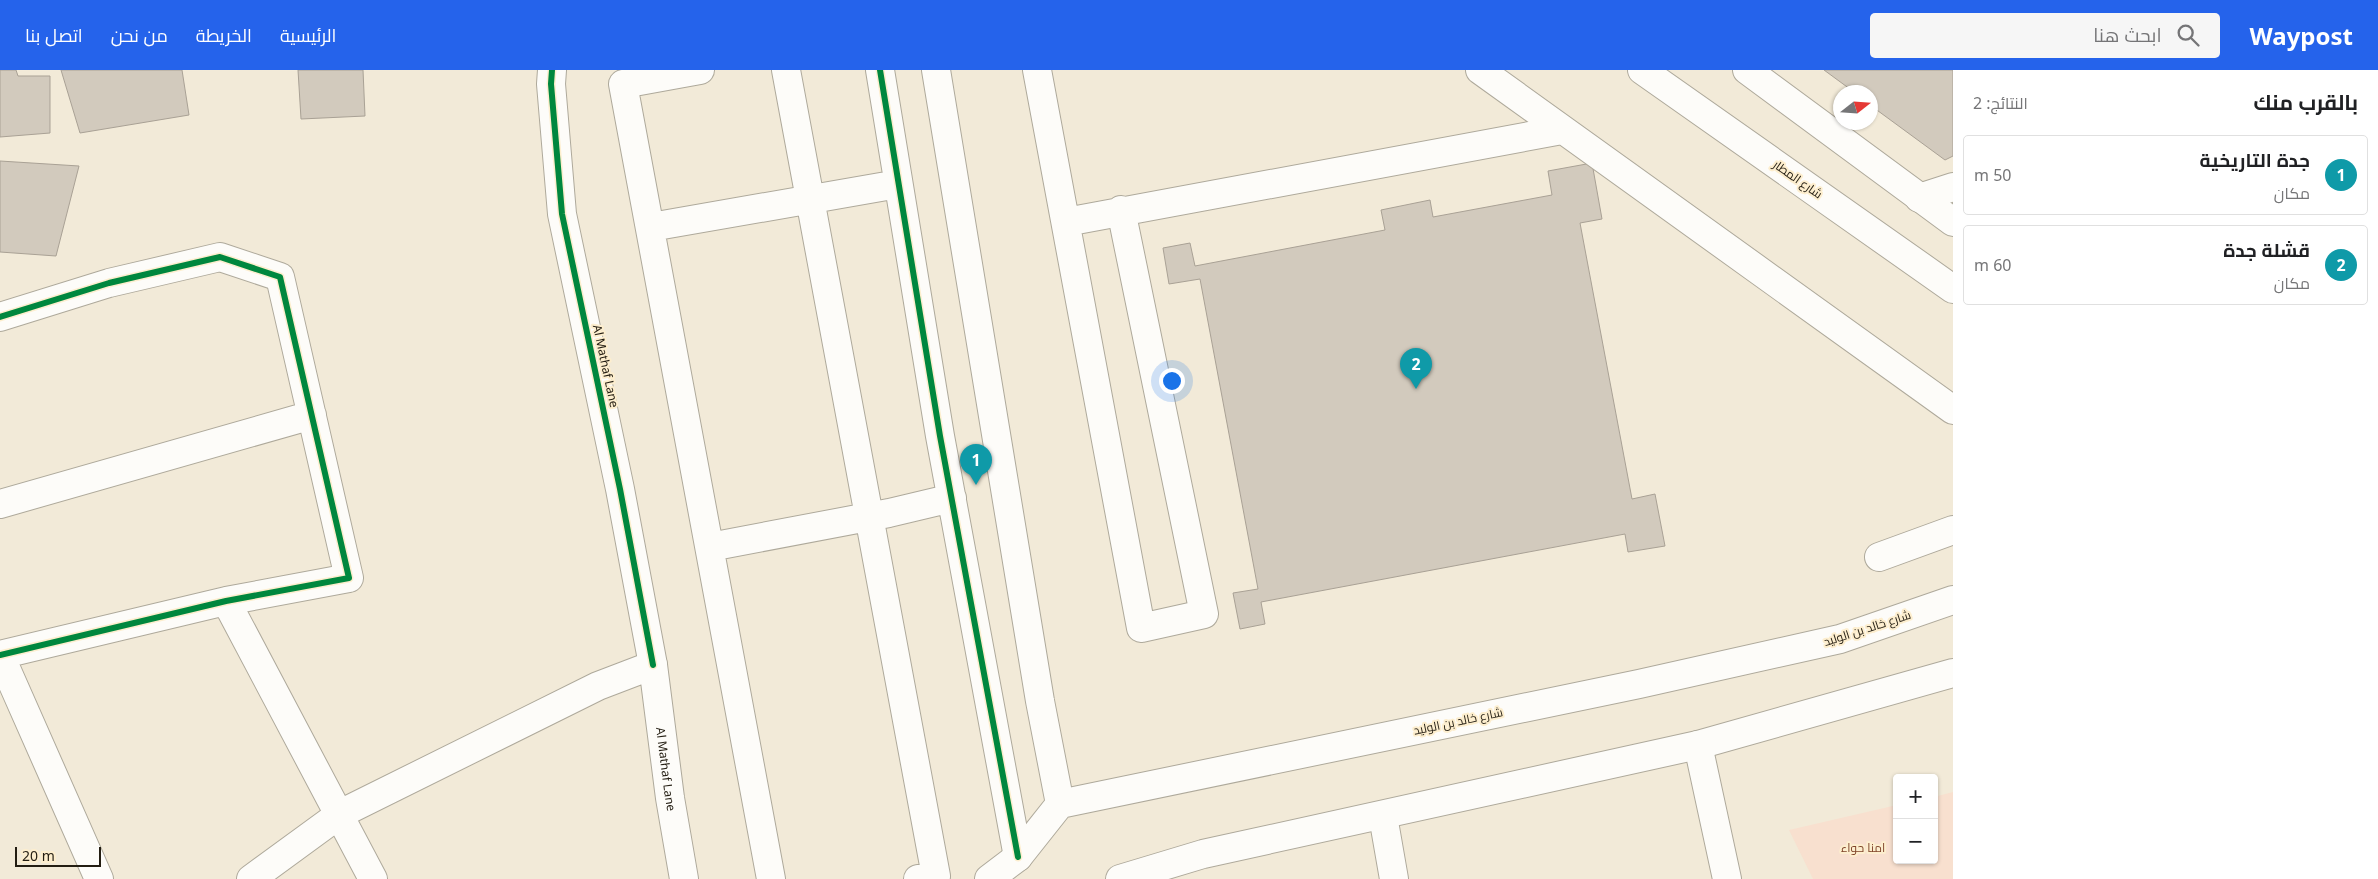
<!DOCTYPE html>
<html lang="ar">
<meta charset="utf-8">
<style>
:root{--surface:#fff;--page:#f6f6f6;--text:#202124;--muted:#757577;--line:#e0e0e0;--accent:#2563eb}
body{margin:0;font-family:"Noto Sans",Cairo,sans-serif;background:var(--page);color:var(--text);direction:rtl}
.controls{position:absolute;right:15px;bottom:15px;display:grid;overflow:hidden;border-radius:5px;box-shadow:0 1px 4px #0004}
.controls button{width:45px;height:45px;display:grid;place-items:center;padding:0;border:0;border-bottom:1px solid var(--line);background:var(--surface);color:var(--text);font:25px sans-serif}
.compass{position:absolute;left:1833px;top:15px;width:45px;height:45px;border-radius:50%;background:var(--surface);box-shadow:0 1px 4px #0004;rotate:73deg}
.scale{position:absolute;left:15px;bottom:12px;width:86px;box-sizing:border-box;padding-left:5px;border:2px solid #231d12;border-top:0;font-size:14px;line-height:18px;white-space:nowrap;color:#231d12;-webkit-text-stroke:4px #fdeece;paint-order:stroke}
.you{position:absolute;left:1171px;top:310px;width:18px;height:18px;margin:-12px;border:4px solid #fff;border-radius:50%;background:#1a73e8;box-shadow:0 0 0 8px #1a73e833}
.badge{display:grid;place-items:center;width:32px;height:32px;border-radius:50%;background:var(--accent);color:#fff;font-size:16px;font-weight:700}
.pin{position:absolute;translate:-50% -41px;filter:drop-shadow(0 1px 2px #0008)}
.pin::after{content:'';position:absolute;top:26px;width:18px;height:15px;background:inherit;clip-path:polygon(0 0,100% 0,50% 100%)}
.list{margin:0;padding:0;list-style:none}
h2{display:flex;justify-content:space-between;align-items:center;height:65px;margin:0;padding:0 20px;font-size:21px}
h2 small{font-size:16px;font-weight:400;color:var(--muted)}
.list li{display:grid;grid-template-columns:32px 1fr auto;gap:15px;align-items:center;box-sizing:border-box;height:80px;margin:0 10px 10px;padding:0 10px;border:1px solid var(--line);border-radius:5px}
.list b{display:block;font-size:19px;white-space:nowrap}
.list p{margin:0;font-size:16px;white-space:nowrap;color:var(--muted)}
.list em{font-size:16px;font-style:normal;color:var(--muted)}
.icon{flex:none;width:28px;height:28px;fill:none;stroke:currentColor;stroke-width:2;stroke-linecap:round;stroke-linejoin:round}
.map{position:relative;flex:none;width:1953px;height:809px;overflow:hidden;direction:ltr}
header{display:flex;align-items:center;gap:30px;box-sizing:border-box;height:70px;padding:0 25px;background:var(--accent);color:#fff}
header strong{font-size:24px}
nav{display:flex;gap:28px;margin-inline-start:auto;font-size:18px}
.search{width:350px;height:45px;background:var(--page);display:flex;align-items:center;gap:12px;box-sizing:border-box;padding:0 18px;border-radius:5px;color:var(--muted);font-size:19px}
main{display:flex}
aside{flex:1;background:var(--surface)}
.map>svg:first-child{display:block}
.green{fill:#f8e0cf}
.building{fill:#d2cabd;stroke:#a9a195}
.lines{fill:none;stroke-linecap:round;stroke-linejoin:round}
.minor-casing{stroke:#aea99b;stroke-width:30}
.major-casing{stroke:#aea99b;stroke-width:30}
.minor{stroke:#fdfcf9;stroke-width:28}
.major{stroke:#fdfcf9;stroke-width:28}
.cycleway-casing{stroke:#fdeece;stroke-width:9}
.cycleway{stroke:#00873e;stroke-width:6}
.labels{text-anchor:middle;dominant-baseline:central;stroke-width:4;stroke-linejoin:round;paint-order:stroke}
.street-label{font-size:12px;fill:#231d12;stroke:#fdeece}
.park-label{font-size:12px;fill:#7f4429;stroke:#fdeece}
</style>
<header>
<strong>Waypost</strong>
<div class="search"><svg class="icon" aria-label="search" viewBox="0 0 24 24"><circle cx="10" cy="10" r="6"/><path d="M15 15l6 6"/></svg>ابحث هنا</div>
<nav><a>الرئيسية</a><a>الخريطة</a><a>من نحن</a><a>اتصل بنا</a></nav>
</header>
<main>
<aside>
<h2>بالقرب منك<small>النتائج: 2</small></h2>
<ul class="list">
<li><span class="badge" style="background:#0f9aa8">1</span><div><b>جدة التاريخية</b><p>مكان</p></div><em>50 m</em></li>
<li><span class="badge" style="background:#0f9aa8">2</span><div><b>قشلة جدة</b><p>مكان</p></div><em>60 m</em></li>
</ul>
</aside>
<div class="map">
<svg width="1953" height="809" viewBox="0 0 1953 809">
<rect width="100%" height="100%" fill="#f2ead8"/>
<path class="green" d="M1953,722v87h-140l-24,-49 108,-25v55h37v-63z"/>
<path class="building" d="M0,0h16l2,6h32v57l-50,4z
M61,0h121l7,45 -109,18z
M298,0h65l2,46 -64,3z
M1824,0h129v86l-8,4 -75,-55v-13h-16z
M0,91l79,5 -23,90 -56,-4z
M1592,93l10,56 -22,4 52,276 23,-5 10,52 -37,6 -3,-18 -364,68 4,22 -25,5 -7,-36 25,-4 -58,-310 -31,5 -6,-36 27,-5 5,23 190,-36 -4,-20 49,-10 3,17 119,-22 -4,-24z"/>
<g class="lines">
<defs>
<path id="minor" d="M552,0l-1,14 11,130 58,275 33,176
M700,0l-77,14 148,795
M786,0l150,806 -18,3
M880,0l60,366 78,421
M936,0l104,631 20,103
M1037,0l104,558 63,-14 -83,-404
M1480,0l473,340
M1919,128l34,-11
M1066,152l496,-92
M651,157l247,-43
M0,247l109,-34 111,-26 60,20 69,301 -123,23 -226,54
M0,434l312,-89
M710,477l179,-34 63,-15
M1879,487l74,-27
M226,531l147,278
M0,585l99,224
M1698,675l29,134
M1383,746l11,63"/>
<g id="major">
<path d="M1642,0l311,219"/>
<path d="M1747,0l206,152"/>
<path id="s1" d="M251,809l89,-65 258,-128 55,-21 17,133 14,81"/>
<path d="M989,809l29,-22 42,-53 579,-120 201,-45 113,-39"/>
<path d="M1120,809l83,-25 495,-109 255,-72"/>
</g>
</defs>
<use href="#minor" class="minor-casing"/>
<use href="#major" class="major-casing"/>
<use href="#minor" class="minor"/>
<use href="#major" class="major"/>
<defs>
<path id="cycleway" d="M552,0l-1,14 11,130 58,275 33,176
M880,0l60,366 78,421
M0,247l109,-34 111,-26 60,20 69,301 -123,23 -226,54"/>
</defs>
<use href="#cycleway" class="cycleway-casing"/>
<use href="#cycleway" class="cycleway"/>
</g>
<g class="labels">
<g class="street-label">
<text transform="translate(1798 109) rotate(35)">شارع المطار</text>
<text transform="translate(606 296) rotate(78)">Al Mathaf Lane</text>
<text transform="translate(1867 558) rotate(-18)">شارع خالد بن الوليد</text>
<text transform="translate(1458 651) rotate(-12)">شارع خالد بن الوليد</text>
<text stroke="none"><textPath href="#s1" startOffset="562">Al Mathaf Lane</textPath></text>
</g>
<g class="park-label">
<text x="1863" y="777">امنا حواء</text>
</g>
</g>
</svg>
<div class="controls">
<button>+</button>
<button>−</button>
</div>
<svg class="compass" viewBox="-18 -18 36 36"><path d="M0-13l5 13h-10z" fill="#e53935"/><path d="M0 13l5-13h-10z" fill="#757577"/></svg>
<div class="scale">20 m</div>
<div class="you"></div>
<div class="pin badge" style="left:976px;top:415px;background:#0f9aa8">1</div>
<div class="pin badge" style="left:1416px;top:319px;background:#0f9aa8">2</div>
</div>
</main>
